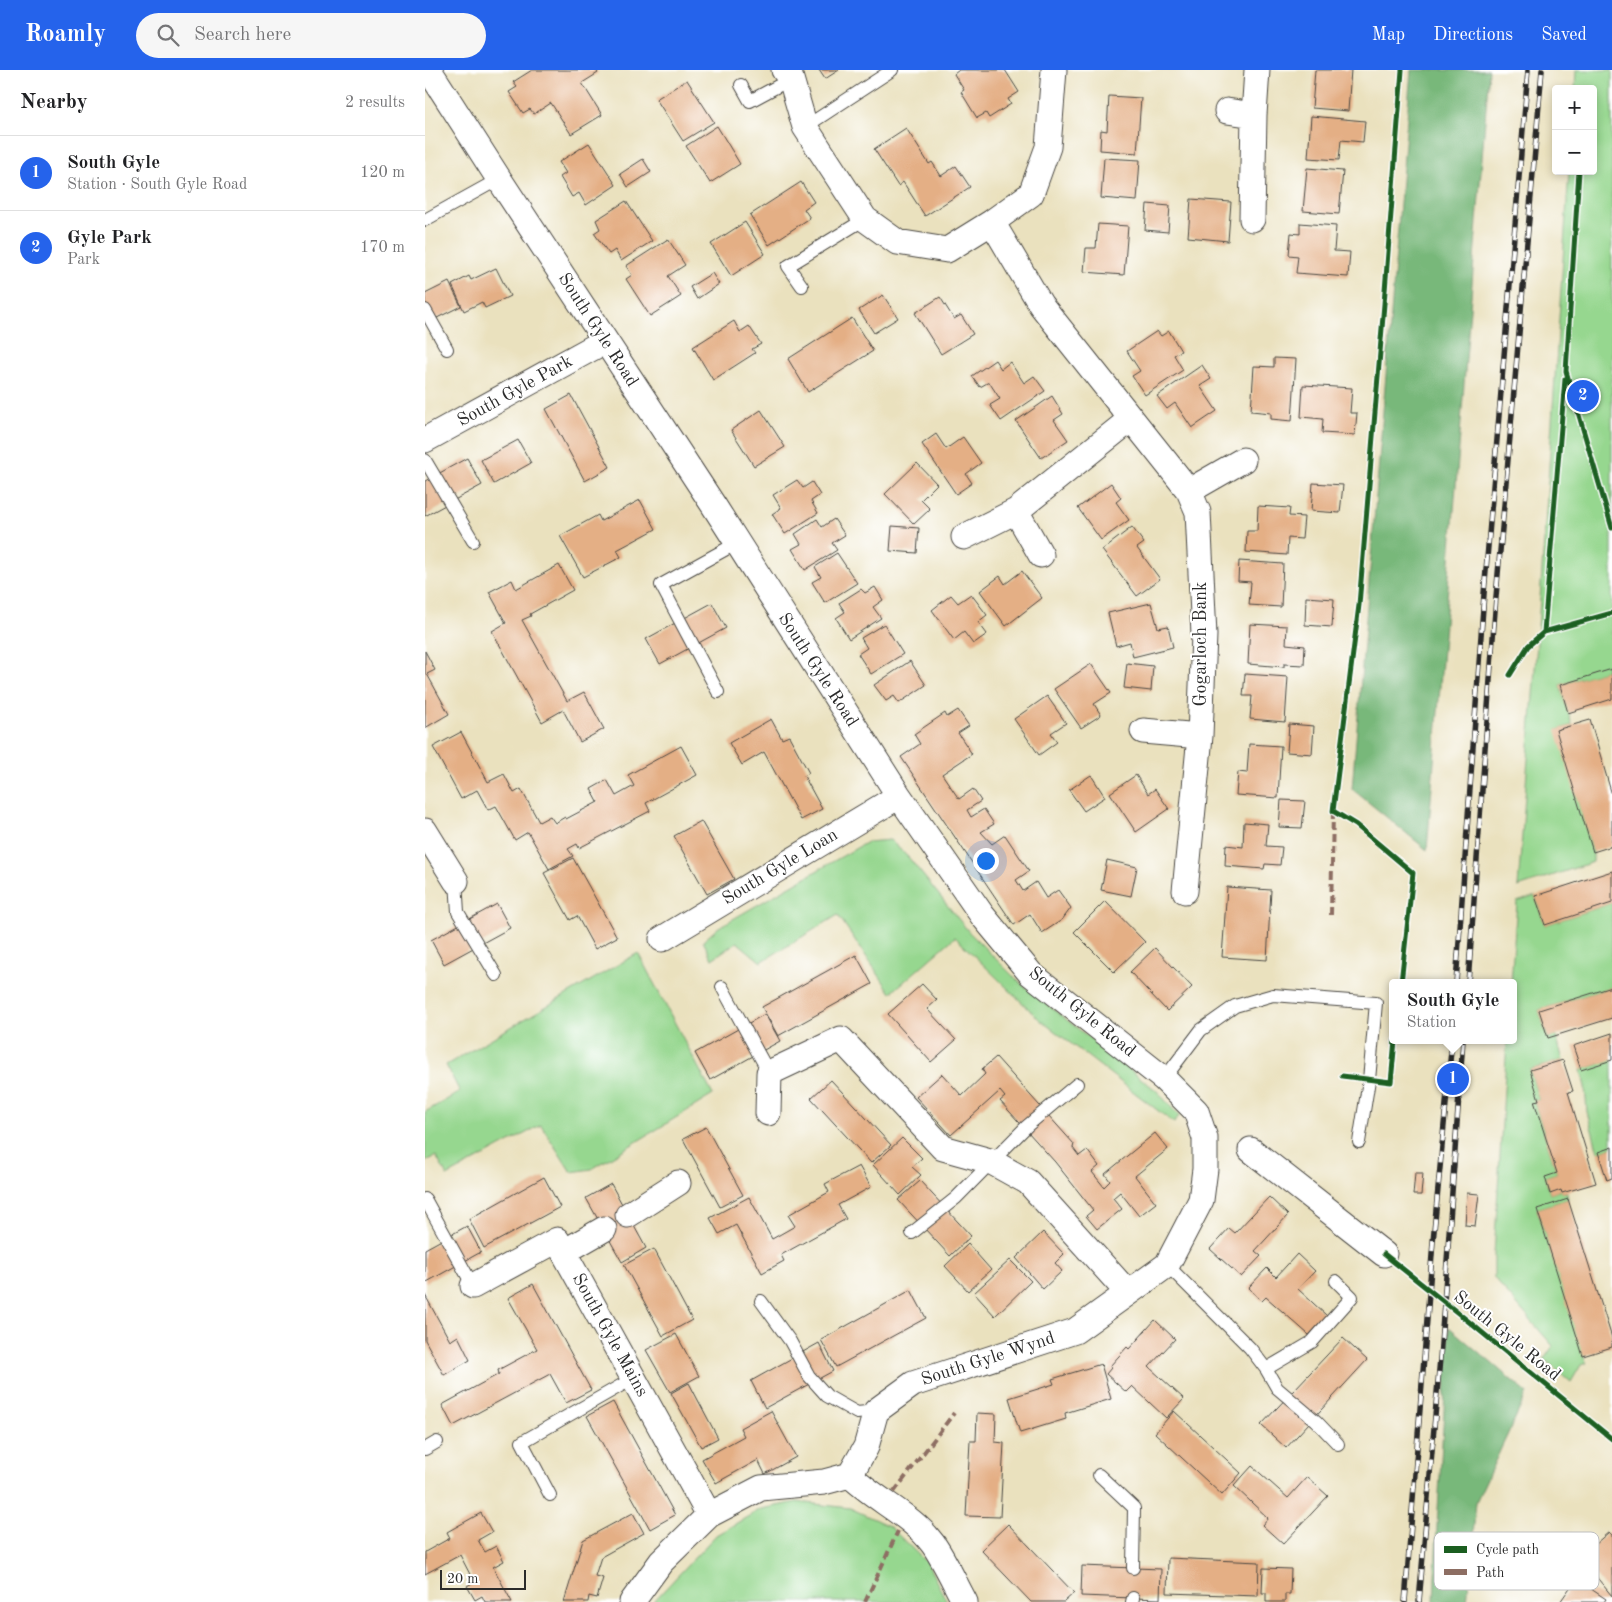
<!DOCTYPE html>
<meta charset="utf-8">
<style>
:root{--surface:#fff;--page:#f6f6f6;--text:#202124;--muted:#757577;--line:#e0e0e0;--accent:#2563eb}
body{margin:0;font-family:"Old Standard TT",serif;background:var(--page);color:var(--text)}
.controls{position:absolute;right:15px;top:15px;display:grid;overflow:hidden;border-radius:5px;box-shadow:0 2px 8px #0003}
.controls button{width:45px;height:45px;display:grid;place-items:center;padding:0;border:0;border-bottom:1px solid var(--line);background:var(--surface);color:var(--text);font:25px sans-serif}
.scale{position:absolute;left:15px;bottom:12px;width:86px;box-sizing:border-box;padding-left:5px;border:2px solid #2b2b2b;border-top:0;font-size:14px;line-height:18px;white-space:nowrap;color:#2b2b2b;-webkit-text-stroke:4px #fff;paint-order:stroke}
.you{position:absolute;left:560px;top:790px;width:18px;height:18px;margin:-12px;border:4px solid #fff;border-radius:50%;background:#1a73e8;box-shadow:0 0 0 8px #1a73e833}
.badge{display:grid;place-items:center;width:32px;height:32px;border-radius:50%;background:var(--accent);color:#fff;font-size:16px;font-weight:700}
.pin{position:absolute;translate:-50% -50%;border:2px solid #fff;box-shadow:0 1px 5px #0006}
.popup{position:absolute;left:964px;top:909px;width:128px;height:65px;box-sizing:border-box;display:grid;place-content:center;border-radius:5px;background:var(--surface);filter:drop-shadow(0 1px 4px #0005);font-size:16px;white-space:nowrap;color:var(--muted)}
.popup b{font-size:19px;color:var(--text)}
.popup::after{content:'';position:absolute;left:50%;top:100%;margin-left:-10px;border:10px solid transparent;border-top-color:var(--surface)}
.list{margin:0;padding:0;list-style:none}
h2{display:flex;justify-content:space-between;align-items:center;height:65px;margin:0;padding:0 20px;font-size:21px}
h2 small{font-size:16px;font-weight:400;color:var(--muted)}
.list li{display:grid;grid-template-columns:32px 1fr auto;gap:15px;align-items:center;box-sizing:border-box;height:75px;padding:0 20px;border-top:1px solid var(--line)}
.list b{display:block;font-size:19px;white-space:nowrap}
.list p{margin:0;font-size:16px;white-space:nowrap;color:var(--muted)}
.list em{font-size:16px;font-style:normal;color:var(--muted)}
.icon{flex:none;width:28px;height:28px;fill:none;stroke:currentColor;stroke-width:2;stroke-linecap:round;stroke-linejoin:round}
.map{position:relative;flex:none;width:1187px;height:1532px;overflow:hidden}
header{display:flex;align-items:center;gap:30px;box-sizing:border-box;height:70px;padding:0 25px;background:var(--accent);color:#fff}
header strong{font-size:24px}
nav{display:flex;gap:28px;margin-inline-start:auto;font-size:18px}
.search{width:350px;height:45px;background:var(--page);display:flex;align-items:center;gap:12px;box-sizing:border-box;padding:0 18px;border-radius:28px;color:var(--muted);font-size:19px}
main{display:flex}
aside{flex:1;background:var(--surface)}
.map>svg:first-child{display:block}
.green{fill:#96d78f;stroke:#60815d}
.forest{fill:#78b87a;stroke:#527252}
.building{fill:#e4af85}
.lines{fill:none;stroke-linecap:round;stroke-linejoin:round}
.lane-casing{stroke:#484641;stroke-width:14}
.street-casing{stroke:#484641;stroke-width:27}
.lane{stroke:#fff;stroke-width:12}
.street{stroke:#fff;stroke-width:25}
.rail-casing{stroke:#2b2b2b;stroke-width:5.5}
.rail{stroke:#fff;stroke-width:4;stroke-dasharray:11;stroke-linecap:butt}
.quiet{stroke:#8d6e63;stroke-width:4;stroke-dasharray:8 4;stroke-linecap:butt}
.cycleway-casing{stroke:#fff;stroke-width:8}
.cycleway{stroke:#1b5e20;stroke-width:5}
.labels{text-anchor:middle;dominant-baseline:central;stroke-width:4;stroke-linejoin:round;paint-order:stroke}
.street-label{font-size:18px;fill:#2b2b2b;stroke:#fff}
.key{fill:#fff;stroke:#bfbfbf;stroke-width:1}
.key-label{font-size:14px;fill:#2b2b2b}
</style>
<header>
<strong>Roamly</strong>
<div class="search"><svg class="icon" aria-label="search" viewBox="0 0 24 24"><circle cx="10" cy="10" r="6"/><path d="M15 15l6 6"/></svg>Search here</div>
<nav><a>Map</a><a>Directions</a><a>Saved</a></nav>
</header>
<main>
<aside>
<h2>Nearby<small>2 results</small></h2>
<ul class="list">
<li><span class="badge">1</span><div><b>South Gyle</b><p>Station · South Gyle Road</p></div><em>120 m</em></li>
<li><span class="badge">2</span><div><b>Gyle Park</b><p>Park</p></div><em>170 m</em></li>
</ul>
</aside>
<div class="map">
<svg width="1187" height="1532" viewBox="0 0 1187 1532">
<rect width="100%" height="100%" fill="#fff"/>
<filter id="ink" filterUnits="userSpaceOnUse"><feTurbulence type="fractalNoise" baseFrequency=".02" numOctaves="2"/><feDisplacementMap in="SourceGraphic" scale="10" xChannelSelector="R" yChannelSelector="G"/><feConvolveMatrix kernelMatrix="1 2 1 2 8 2 1 2 1" color-interpolation-filters="sRGB"/></filter>
<filter id="wash" filterUnits="userSpaceOnUse"><feTurbulence type="fractalNoise" baseFrequency=".0096" numOctaves="4" result="noise"/><feDisplacementMap in="SourceGraphic" scale="20" xChannelSelector="R" yChannelSelector="G"/><feGaussianBlur stdDeviation="1.12" result="paint"/><feColorMatrix in="noise" values="0 0 0 0 0 0 0 0 0 0 0 0 0 0 0 0 0 1.4 0 .05"/><feComposite in="paint" operator="in"/></filter>
<g filter="url(#wash)">
<rect width="100%" height="100%" fill="#eae1be"/>
<path class="green" d="M1151,0h36v599l-52,16 12,40 -15,5 36,122v10l-75,25 19,-244 32,-472h24v-82h-18z
M465,770l19,18 60,74 51,51 137,108 22,25 -5,7 -135,-104 -84,-82 -64,56 -53,-78 -77,47 -24,-20 -25,17 -9,-18 16,-14 148,-85z
M1110,826l10,29 67,-22v84l-73,23 9,28 8,-2 7,24 -33,10 9,30 -5,1 23,72 -12,4 5,17 11,-4 1,3 5,-1 1,7 -31,10 49,154 -5,2 -10,17 -27,-23 9,-13 -59,-68v-23l13,-215h6v-57h-2l6,-81z
M213,883l75,142 -121,74 -21,3 -30,-47 -94,51 -11,-20 -11,6v-50l35,-20 -14,-27z
M1187,990v87l-14,5 -11,-40 -2,-25 -4,-17z
M372,1432l53,6 39,18 38,37 20,39h-294l63,-67 45,-26z"/>
<path class="forest" d="M986,0h78l-62,780 -75,-61z
M1024,1257l78,66 -51,109 -9,100h-33l3,-76z"/>
<g id="blocks">
<path class="building" d="M107,0h64l2,3 -16,10 20,32 -31,19 -20,-31 -17,11 -4,-5 -7,4 -14,-21 8,-5 -4,-5z
M394,0h20l-14,9z
M534,0h46l14,22 -11,7 3,5 -22,14 -3,-5 -9,5 -16,-26 3,-2 -10,-16z
M890,0h36l-3,41 -36,-3z
M262,10l27,42 -31,19 -27,-42z
M684,26l32,2 -4,55 -37,-3 1,-20 6,1z
M886,46l54,5 -2,21 -22,-2 -2,20 -31,-2z
M292,56l23,38 -30,19 -24,-37z
M481,58l23,36 3,-2 9,14 15,-10 14,21 -45,29 -22,-34 -5,4 -24,-37z
M164,73l27,42 -30,20 -7,-12 -7,4 -12,-20 6,-4 -7,-11z
M679,88l36,2 -3,41 -36,-3z
M218,89l8,13 -23,15 -8,-13z
M882,98l36,3 -4,43 -36,-3z
M376,112l13,20 -10,7 6,9 -41,27 -19,-30z
M766,129l40,3 -3,39 -40,-4z
M201,131l26,40 -31,20 -6,-11 -6,4 -15,-21 6,-4 -4,-9z
M722,134l23,2 -2,26 -23,-2z
M320,152l20,32 -34,22 -20,-32z
M875,153l36,3 -2,25 16,1 -2,25 -52,-4 2,-17 -9,-1 2,-22 9,1z
M673,154l30,2 -4,49 -40,-3 2,-24h10z
M243,169l17,26 -17,11 13,20 -31,20 -24,-37 6,-4 -6,-9z
M71,198l14,28 -25,12 -3,-6 -18,9 -12,-26 17,-9 2,4z
M287,203l7,11 -22,15 -7,-12z
M24,212l12,24 -36,18v-30z
M458,225l15,23 -24,15 -15,-23z
M515,227l14,22 7,-4 12,19 -32,20 -26,-41z
M427,248l21,33 -65,41 -20,-33z
M309,251l6,11 9,-6 12,18 -9,5 3,4 -42,27 -20,-33z
M732,261l4,5 8,-5 12,20 -7,4 9,15 -38,25 -13,-19 8,-5 -13,-20z
M849,288l22,1 -4,62 -21,-2v-6l-20,-2 3,-45 20,1z
M570,290l6,9 9,-7 14,21 10,-7 11,15 -44,30 -11,-16 10,-6 -11,-17 -9,5 -8,-11z
M777,295l9,14 -11,7 17,25 -25,17 -17,-25 -8,6 -10,-13z
M878,315l49,3 -2,25h7l-2,22 -33,-2 1,-14 -22,-2z
M146,325l39,72 -25,14 -39,-72z
M627,326l11,18 -9,6 14,20 -27,18 -25,-37z
M336,340l24,37 -31,19 -23,-36z
M511,364l10,15 17,-12 18,26 -15,11 6,9 -16,11 -34,-50z
M93,370l13,23 -37,21 -13,-24z
M42,388l15,27 -57,31v-35z
M492,393l20,21 -16,16 9,9 -16,15 -29,-30z
M372,410l6,8 9,-6 8,13 -9,6 7,12 -33,21 -13,-20 9,-6 -8,-13z
M686,413l10,15 -5,4 13,18 -28,20 -23,-32z
M888,413l30,2 -3,28 -29,-2z
M215,430l16,29 -39,21 4,7 -38,20 -23,-41 38,-21 3,6z
M833,436l32,2 -1,8 15,1 -2,22 -14,-1 -1,17 -41,-3 1,-21h10z
M392,449l5,8 12,-8 11,16 -13,8 5,7 -32,20 -13,-21 9,-5 -6,-10z
M467,456l27,2 -2,25 -27,-2z
M707,457l12,16 -7,5 23,31 -23,17 -35,-46z
M412,483l20,30 -32,20 -13,-21 9,-5 -6,-10z
M814,491l44,3 -2,43 -32,-2 2,-23 -13,-1z
M134,495l14,25 -43,24 1,2 -9,4 45,81 17,-9 20,37 -24,13 -17,-32 -21,12 -50,-91 14,-8 -17,-31 23,-12 4,9z
M597,501l20,27 -36,28 -26,-35 20,-15 5,8z
M450,517l8,13 -10,7 8,11 -32,21 -13,-21 9,-6 -6,-9 22,-14 4,4z
M546,524l16,21 -9,7 9,12 -14,10 -9,-12 -10,8 -22,-30 19,-15 7,8z
M881,527l28,2 -2,28 -27,-2z
M287,533l14,25 -66,36 -14,-25z
M726,533l7,25 10,-2 5,21 -40,10 -3,-15 -14,4 -8,-33z
M459,554l19,30 -32,20 -13,-20 9,-6 -6,-10z
M825,554l37,2 -1,18 19,2 -1,19 -20,-1v3l-36,-3z
M0,581l10,19 -8,4 22,40 -24,14z
M485,591l16,24 -27,18 -5,-7 -8,5 -12,-16z
M702,593l26,3 -2,25 -27,-3z
M666,594l20,29 -17,11 7,11 -20,13 -27,-39z
M1187,599v30l-44,14 -8,-28z
M820,604l43,3 -3,45 -35,-3 2,-23h-9z
M622,626l19,27 -15,10 6,9 -18,13 -25,-36z
M533,640l11,16 -11,7 14,21 -30,20 17,25 14,-10 8,12 -14,9 4,7 13,-8 10,15 -13,8 11,12 13,-9 24,36 -13,9 7,11 13,-9 10,16 12,-8 13,18 -9,12 -20,13 -12,-19 -16,11 -113,-168 19,-13 -6,-10 31,-21 2,4z
M346,649l11,20 7,-3 20,37 -5,3 18,33 -21,11 -37,-68 -22,13 -13,-22z
M1165,650l22,75v51l-19,6 -37,-122z
M864,654l25,2 -2,28 -25,-2z
M36,662l27,50 16,-8 10,19 7,-4 18,33 11,-6 5,7 10,-6 1,2 32,-17 -7,-13 16,-9 9,16 18,-10 -6,-11 53,-29 16,29 -51,28 4,8 -71,37 -2,-4 -9,5 5,7 -24,13 -21,-37 -13,8 -19,-34 -8,4 -11,-20 -16,9 -28,-52z
M824,674l32,2 -3,52 -42,-3 2,-23 9,1z
M666,705l14,22 -21,14 -15,-21z
M711,705l12,19 7,-5 14,20 -33,23 -26,-39z
M856,730l24,1 -3,27 -23,-1z
M276,751l33,58 -27,15 -33,-58z
M819,752l24,2 -2,22 16,1 -2,18 -15,-1 -1,5 -39,-3 1,-21 17,2z
M148,788l44,79 -22,12 -18,-33 -7,4 -26,-47z
M682,790l30,7 -6,29 -30,-6z
M1187,801v32l-67,22 -10,-29z
M802,817l44,3 -4,70 -45,-3z
M680,831l40,41 -31,30 -40,-40z
M72,834l13,24 -66,36 -13,-24z
M730,878l37,39 -25,24 -37,-39z
M431,885l16,29 -94,52 -16,-29z
M497,914l15,16 -10,9 29,31 -25,22 -43,-48z
M1187,917v31l-64,20 -9,-28z
M340,944l15,27 -70,39 -15,-27z
M1187,963v27l-31,10 -8,-24z
M571,987l78,87 -1,4 6,8 8,-6 12,16 -7,6 12,15 6,-6 -5,-7 50,-41 13,16 -33,27 21,27 -17,13 -19,-24 -7,6 9,11 -25,20 -11,-13 7,-6 -38,-48 -55,-61 5,-4 -5,-6 -49,44 -35,-38 26,-23 20,22 23,-22 -3,-5z
M1138,990l10,31 -5,1 28,91 -34,10 -1,-3 -11,4 -5,-17 12,-4 -23,-72 5,-1 -9,-30z
M406,1010l60,65 -20,18 -60,-65z
M281,1057l37,68 -23,12 -37,-68z
M477,1068l20,20 -10,9 9,8 -21,20 -27,-30z
M1187,1077v31l-5,2 -9,-28z
M434,1096l12,21 -33,18 8,14 -65,36 3,6 -22,12 -26,-48 -17,9 -9,-16 39,-21 23,42 23,-13 -7,-11 41,-23 -4,-8z
M990,1103h8l-2,22h-8z
M119,1107l16,30 -76,41 -15,-29z
M495,1111l51,55 -21,20 -52,-56z
M186,1114l35,64 -24,14 -36,-64z
M1042,1123l12,1 -4,32 -10,-1z
M844,1127l19,18 -33,36 6,5 -20,21 -31,-28 19,-21 6,5z
M1143,1129l44,139v9l-29,9 -46,-147z
M42,1156l14,26 -56,31v-34z
M618,1162l21,22 -9,9 7,8 -19,18 -27,-31z
M543,1174l23,26 -23,21 -23,-25z
M229,1179l38,71 -29,16 -39,-71z
M872,1184l18,17 -17,18 29,27 -18,19 -43,-38 -4,4 -14,-13 19,-20 9,9z
M585,1190l21,21 -36,35 -21,-23z
M108,1214l58,106 -25,13 -16,-29 -97,52 -11,-21 57,-31 -1,-4 39,-21 -29,-51z
M486,1220l15,28 -90,49 -15,-27z
M0,1225l25,46 8,-5 12,24 -26,15 -19,-35z
M730,1250l20,19 -26,28 35,32 -18,19 -34,-32 -6,6 -20,-18 5,-6 -1,-2 17,-19 2,2z
M251,1264l23,42 -29,16 -24,-42z
M918,1268l24,22 -81,88 -25,-23z
M394,1273l14,28 -68,37 -14,-27z
M676,1294l10,35 -46,14 1,6 -46,14 -11,-35 45,-14 -2,-5z
M264,1313l29,55 -17,9 -30,-54z
M188,1332l62,113 -25,14 -63,-113z
M346,1341l25,46 -31,17 -7,-14 -42,23 -14,-24 42,-23 -4,-8z
M749,1341l67,62 -19,22 -67,-62z
M552,1343l19,1 -1,28 9,1 -4,74 -34,-1 4,-75h6z
M827,1396l36,32 19,-21 21,19 -45,48 -21,-19 6,-7 -34,-32z
M56,1443l11,19 -14,8 7,12 11,-6 8,15 -11,6 19,35h-27l-3,-6 -7,4 -8,-14 7,-4 -14,-27 -35,19v-22l25,-14 -3,-6z
M208,1443l11,20 -43,24 -6,19 8,2 -6,20 -8,-2 -1,6h-24l19,-62z
M583,1454l66,69 -10,9h-33l-50,-52z
M1184,1462l3,3v61l-32,-39z
M743,1488l91,4 -1,34 -91,-3z
M657,1496l79,3 -1,30 -79,-3z
M838,1498l28,1 -1,25h-5v8h-19v-9h-4z
M1151,1509l30,20 -2,3h-44z"/>
</g>
</g>
<g filter="url(#ink)">
<use href="#blocks" fill-opacity="0" stroke="#484641" stroke-width="1"/>
<g class="lines">
<defs>
<path id="lane" d="M316,15l9,16 41,-22
M380,57l87,-57
M0,150l74,-41
M377,216l-14,-20 77,-47
M0,240l22,39
M0,390l48,81
M293,622l-57,-107 76,-42
M31,811l2,31 38,63
M297,917l47,86
M739,1009l37,-49 34,-24 38,-11 103,8 -7,77 -10,62
M0,1129l48,87
M487,1163l44,-35 71,-72 50,-42
M742,1195l83,83 16,21 11,19 39,33 22,23
M336,1231l29,40 19,35 18,20 30,17 19,-2
M841,1299l46,-27 40,-45 -16,-16
M0,1379l12,-7
M674,1405l35,33 -1,60
M125,1425l-28,-53 112,-64
M707,1532l1,-4"/>
<path id="street" d="M4,0l70,109 215,327 185,290 83,119 49,59 133,105 32,32 9,27v31l-4,31 -34,65 -92,66 -162,53 -37,27 -10,36 -16,28 -26,7 -63,6 -52,27 -48,47 -29,40
M359,0l7,9 14,48 60,92 32,23 50,8 45,-28 39,-28 17,-47 6,-77
M802,41l27,4 -2,104
M829,45l3,-45
M567,152l49,83 148,186 9,21 6,123 -4,101 -15,155
M0,370l180,-99
M764,421l54,-31
M591,441l25,44
M539,467l52,-26 115,-92
M718,661l57,5
M0,761l31,50
M237,869l237,-143
M343,1043l1,-40 72,-34 102,109 47,13 38,21 100,111
M826,1080l133,104
M203,1145l50,-32
M139,1182l40,-23
M48,1216l84,-46 152,275
M425,1405c25,25 62,40 83,69 12,17 22,40 32,58"/>
</defs>
<use href="#lane" class="lane-casing"/>
<use href="#street" class="street-casing"/>
<use href="#lane" class="lane"/>
<use href="#street" class="street"/>
<defs>
<path id="rail" d="M1031,913l28,-389 44,-524
M1043,913l28,-386 46,-527
M980,1532l28,-360 19,-202
M994,1532l21,-244 23,-318"/>
</defs>
<use href="#rail" class="rail-casing"/>
<use href="#rail" class="rail"/>
<path class="quiet" d="M906,845l2,-104
M469,1422l60,-79
M440,1532l33,-71"/>
<defs>
<path id="cycleway" d="M1154,101l-13,200 46,157
M1119,562l68,-19
M1085,605l18,-29 16,-14 21,-253
M976,913l12,-110 -57,-48 -23,-14 26,-206 25,-301 18,-234
M917,1006l49,6 4,-42
M959,1184l84,67 144,118"/>
</defs>
<use href="#cycleway" class="cycleway-casing"/>
<use href="#cycleway" class="cycleway"/>
</g>
</g>
<g class="labels">
<g class="street-label">
<text transform="translate(173 260) rotate(57)">South Gyle Road</text>
<text transform="translate(90 321) rotate(-29)">South Gyle Park</text>
<text transform="translate(776 574) rotate(-90)">Gogarloch Bank</text>
<text transform="translate(393 600) rotate(57)">South Gyle Road</text>
<text transform="translate(355 797) rotate(-31)">South Gyle Loan</text>
<text transform="translate(657 942) rotate(39)">South Gyle Road</text>
<text transform="translate(185 1265) rotate(61)">South Gyle Mains</text>
<text transform="translate(1082 1266) rotate(39)">South Gyle Road</text>
<text transform="translate(563 1289) rotate(-18)">South Gyle Wynd</text>
</g>
</g>
<rect x="1009" y="1462" width="165" height="58" rx="8" class="key"/>
<rect x="1019" y="1476" width="23" height="7" fill="#1b5e20"/>
<rect x="1019" y="1499" width="23" height="6" fill="#8d6e63"/>
<g class="key-label">
<text x="1051" y="1484">Cycle path</text>
<text x="1051" y="1507">Path</text>
</g>
</svg>
<div class="controls">
<button>+</button>
<button>−</button>
</div>
<div class="scale">20 m</div>
<div class="you"></div>
<div class="pin badge" style="left:1028px;top:1009px">1</div>
<div class="popup"><b>South Gyle</b>Station</div>
<div class="pin badge" style="left:1158px;top:326px">2</div>
</div>
</main>
